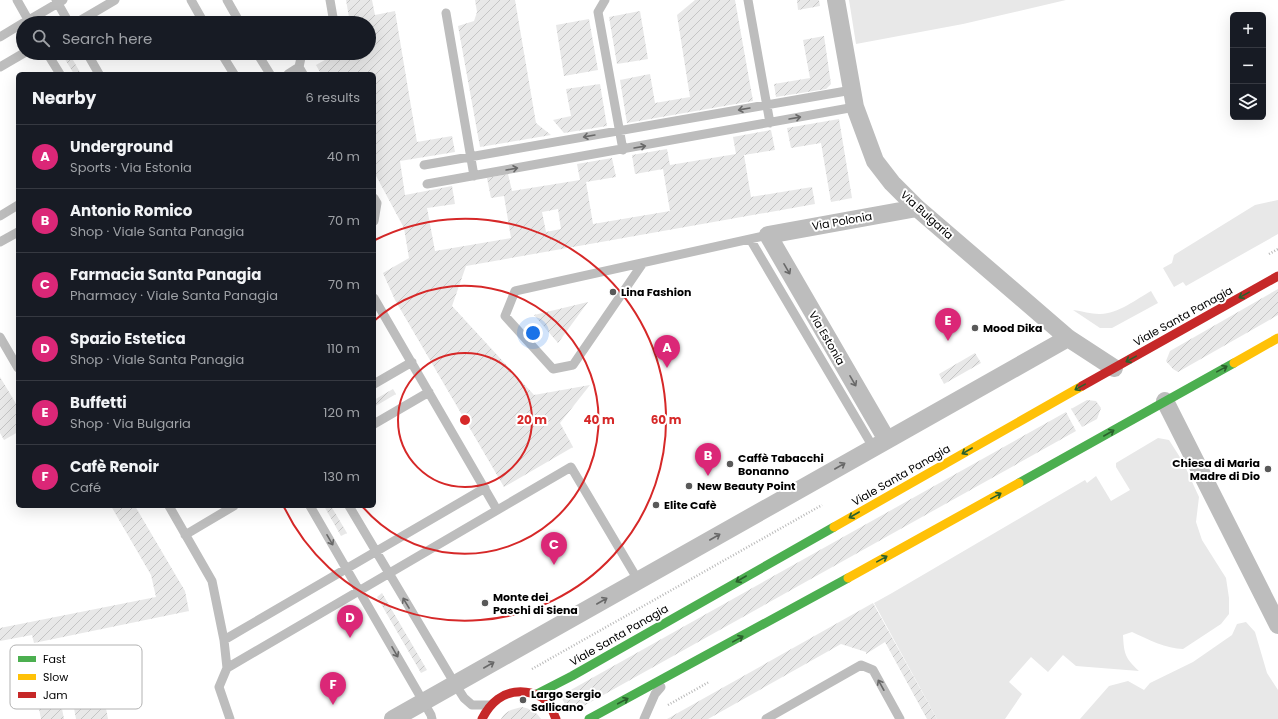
<!DOCTYPE html>
<meta charset="utf-8">
<style>
:root{--surface:#171b24;--page:#242831;--text:#f1f3f6;--muted:#9ea1a6;--line:#363941;--accent:#db2777}
body{margin:0;font-family:Poppins,sans-serif;background:var(--page);color:var(--text)}
.controls{position:absolute;right:12px;top:12px;display:grid;overflow:hidden;border-radius:6px;box-shadow:0 4px 16px #0002}
.controls button{width:36px;height:36px;display:grid;place-items:center;padding:0;border:0;border-bottom:1px solid var(--line);background:var(--surface);color:var(--text);font:20px sans-serif}
.you{position:absolute;left:533px;top:333px;width:14px;height:14px;margin:-10px;border:3px solid #fff;border-radius:50%;background:#1a73e8;box-shadow:0 0 0 6px #1a73e833}
.badge{display:grid;place-items:center;width:26px;height:26px;border-radius:50%;background:var(--accent);color:#fff;font-size:13px;font-weight:700}
.pin{position:absolute;translate:-50% -33px;filter:drop-shadow(0 1px 2px #0008)}
.pin::after{content:'';position:absolute;top:21px;width:14px;height:12px;background:inherit;clip-path:polygon(0 0,100% 0,50% 100%)}
.list{margin:0;padding:0;list-style:none}
h2{display:flex;justify-content:space-between;align-items:center;height:52px;margin:0;padding:0 16px;font-size:17px}
h2 small{font-size:13px;font-weight:400;color:var(--muted)}
.list li{display:grid;grid-template-columns:26px 1fr auto;gap:12px;align-items:center;box-sizing:border-box;height:64px;padding:0 16px;border-top:1px solid var(--line)}
.list b{display:block;font-size:15px;white-space:nowrap}
.list p{margin:0;font-size:13px;white-space:nowrap;color:var(--muted)}
.list em{font-size:13px;font-style:normal;color:var(--muted)}
.icon{flex:none;width:22px;height:22px;fill:none;stroke:currentColor;stroke-width:2;stroke-linecap:round;stroke-linejoin:round}
.map{position:relative;flex:none;width:1278px;height:719px;overflow:hidden}
.search{position:absolute;background:var(--surface);box-shadow:0 4px 16px #0002;left:16px;top:16px;width:360px;height:44px;display:flex;align-items:center;gap:10px;box-sizing:border-box;padding:0 14px;border-radius:22px;color:var(--muted);font-size:15px}
.panel{position:absolute;background:var(--surface);box-shadow:0 4px 16px #0002;left:16px;top:72px;width:360px;height:436px;border-radius:6px}
.map>svg:first-child{display:block}
.grass{fill:#e8e8e8}
.garden{fill:url(#garden-furrows);fill-rule:evenodd}
.lines{fill:none;stroke-linecap:round;stroke-linejoin:round}
.path{stroke:#b8b8b8;stroke-width:2.5;stroke-dasharray:1 2;stroke-linecap:butt}
.lane{stroke:#bdbdbd;stroke-width:9}
.street{stroke:#bdbdbd;stroke-width:18}
.fast{stroke:#4caf50;stroke-width:9}
.slow{stroke:#ffc107;stroke-width:9}
.jam{stroke:#c62828;stroke-width:9}
.oneway{stroke:#686868}
.oneway2{stroke:#2a602c}
.ring{fill:none;stroke:#d62828;stroke-width:2}
.poi-dot{fill:#595959;stroke:#fff;stroke-width:1.5}
.labels{text-anchor:middle;dominant-baseline:central;stroke-width:4;stroke-linejoin:round;paint-order:stroke}
.street-label{font-size:11px;fill:#000;stroke:#fff}
.poi-label{font-size:11px;font-weight:bold;fill:#000;stroke:#fff;text-anchor:start}
.key{fill:#fff;stroke:#b2b2b2;stroke-width:1}
.key-label{font-size:11px;fill:#000}
.centre{fill:#d62828;stroke:#fff;stroke-width:2}
.ring-label{font-size:12px;text-anchor:middle;font-weight:bold;fill:#d62828;stroke:#fff;stroke-width:4;stroke-linejoin:round;paint-order:stroke}
</style>
<div class="map">
<svg width="1278" height="719" viewBox="0 0 1278 719">
<defs>
<pattern id="garden-furrows" width="10" height="10" patternUnits="userSpaceOnUse"><rect width="10" height="10" fill="#e8e8e8"/><path d="M-1 1l2-2M0 10L10 0M9 11l2-2" fill="none" stroke="#c5c5c5"/></pattern>
</defs>
<rect width="100%" height="100%" fill="#fff"/>
<path class="grass" d="M849,0h217l-103,24 -107,20z
M1278,200v34l-92,52 -3,-4 -9,5 -11,-19 9,-5 2,-8 81,-50z
M1151,291l7,12 -46,25h-12l-27,-18c9,1 18,4 26,4 17,1 38,-15 52,-23z
M1158,438l11,2 14,22 16,35 -3,25 6,18 24,38 3,20v16l-8,10 -38,25c-16,0 -36,-10 -51,-17l-9,3c1,19 2,23 16,36l-63,-5 -13,-11 -15,17 -17,-15 -22,25 13,12 -17,25h-68l-63,-116 18,-10 193,-113 2,3 9,-7 15,25 19,-11 -14,-23v-4z
M1246,622l9,10 12,41 11,17v29h-198l29,-33 19,-5 16,9 6,-7 43,-21 39,-27 5,-11z"/>
<path class="garden" d="M346,0h26l3,15 20,-4 22,131 35,-6 3,16 -55,9 5,34 47,-9 3,18 -28,4 8,43 76,-13 -7,-42 -13,2 -4,-20 21,-4 4,17 68,-11 -3,-16 35,-6 4,19 -30,5 7,42 77,-13 -7,-42 -28,5 -3,-19 35,-6 3,16 66,-11 -3,-17 38,-7 4,20 -31,5 7,42 61,-10 3,17 -349,62 -14,40 82,89 56,-10 -30,38 13,24 -69,40 -109,-187 -12,-27 26,-15 -5,-30 -30,-56v-98h-53l-5,-9 21,-12h32v-30h-19zM558,209l3,20 -15,3 -4,-20z
M475,0h40l21,123 15,12 -71,12 -22,-121 16,-5 3,-9z
M695,0h40l18,101 -126,22 -7,-43 30,-6 5,29 35,-6 -13,-82z
M797,0h22l1,6 -22,4z
M640,11l8,48 -31,5 -8,-47z
M589,19l9,51 -34,6 -8,-51z
M824,36l7,48 -5,5 -50,8 -2,-13 36,-6 -7,-38z
M69,53l12,21h-7l-11,-18z
M600,84l7,42 -43,7 -11,-13 18,-4 -5,-27z
M839,119l13,79 -21,4 -10,-59 -30,5 -4,-20z
M1278,289v26l-100,57 -5,-3 -7,-8 4,-10z
M588,302l-30,41 -24,-28z
M975,353l6,10 -37,21 -5,-10z
M0,377l18,30v25l-14,8 -4,-7z
M393,389l3,5 -22,13v-7z
M1087,400l9,1 5,7 -4,11 -15,8 -11,-18z
M1066,412l10,19 -505,282 -11,-17z
M111,506h24l50,85 4,20 -155,32 -2,-8 -32,6v-13l156,-31 -5,-22z
M324,506h7l16,27 -6,3z
M382,593l45,77 -6,3 -44,-76z
M873,603l64,116h-10l-42,-77 -19,12v-2l-25,-8 -133,75h-41z
M93,676l5,28 7,-1 3,16h-32l-7,-38z
M57,683l7,36h-23l-6,-31z
M522,707c8,2 14,4 19,12h-40c5,-8 11,-10 21,-12z"/>
<g class="lines">
<path class="path" d="M1269,254l9,-5
M532,669l290,-164
M668,705l41,-23"/>
<path class="lane" d="M17,0l13,23
M56,0l13,23
M191,0l13,23
M227,0l13,23
M330,0l4,23
M605,0l-7,12 25,138
M748,0l22,123
M446,13l28,163
M24,23l39,-23
M76,23l39,-23
M0,37l23,-14
M47,53l13,21
M87,53l12,21
M221,53l13,21
M257,53l13,21
M302,53l-3,14 4,7
M0,67l24,-14
M288,74l11,-7
M424,165l428,-75
M427,184l428,-77
M374,198l3,5 -3,18
M0,216l18,-11
M750,239l123,208
M0,242l18,-10
M643,263l-70,102 -20,4 -48,-53 10,-25 253,-56
M374,298l123,212
M0,337l18,31
M374,384l38,-22
M374,424l55,-32
M169,506l43,75 12,59 3,28 -8,19 11,32
M310,506l106,183 15,26 1,4
M349,506l106,178 9,14 8,7h17
M185,535l49,-29
M224,640l261,-152
M227,668l344,-201 67,113
M644,719l11,-25 6,-7
M766,719l95,-54 12,5 27,49"/>
<path class="street" d="M836,0l19,107 20,54 17,22 25,25 151,130 46,30
M1165,401l113,224
M887,440l-119,-205 149,-27
M393,719l675,-381"/>
<path class="fast" d="M1019,483l215,-120
M535,695l37,-19 262,-149
M589,719l259,-141"/>
<path class="slow" d="M1234,363l44,-25
M834,527l248,-141
M848,578l171,-95"/>
<path class="jam" d="M1082,386l196,-110
M482,719c4,-8 8,-14 16,-20 15,-11 42,-10 53,8 2,4 3,8 5,12"/>
</g>
<defs><path id="oneway-shaft" d="M-6 0H5M1.5-3L5.5 0L1.5 3" fill="none" stroke-width="1.6" stroke-linecap="round" stroke-linejoin="round"/></defs>
<g class="oneway">
<use href="#oneway-shaft" transform="translate(744 109) rotate(170)"/>
<use href="#oneway-shaft" transform="translate(795 118) rotate(-10)"/>
<use href="#oneway-shaft" transform="translate(589 136) rotate(170)"/>
<use href="#oneway-shaft" transform="translate(640 147) rotate(-10)"/>
<use href="#oneway-shaft" transform="translate(512 169) rotate(-10)"/>
<use href="#oneway-shaft" transform="translate(787 269) rotate(60)"/>
<use href="#oneway-shaft" transform="translate(853 381) rotate(60)"/>
<use href="#oneway-shaft" transform="translate(840 466) rotate(-30)"/>
<use href="#oneway-shaft" transform="translate(715 537) rotate(-30)"/>
<use href="#oneway-shaft" transform="translate(330 540) rotate(60)"/>
<use href="#oneway-shaft" transform="translate(602 601) rotate(-30)"/>
<use href="#oneway-shaft" transform="translate(406 603) rotate(-121)"/>
<use href="#oneway-shaft" transform="translate(395 652) rotate(60)"/>
<use href="#oneway-shaft" transform="translate(489 665) rotate(-30)"/>
<use href="#oneway-shaft" transform="translate(881 685) rotate(-119)"/>
</g>
<g class="oneway2">
<use href="#oneway-shaft" transform="translate(1244 295) rotate(151)"/>
<use href="#oneway-shaft" transform="translate(1131 359) rotate(151)"/>
<use href="#oneway-shaft" transform="translate(1222 369) rotate(-29)"/>
<use href="#oneway-shaft" transform="translate(1080 387) rotate(151)"/>
<use href="#oneway-shaft" transform="translate(1109 433) rotate(-30)"/>
<use href="#oneway-shaft" transform="translate(967 451) rotate(150)"/>
<use href="#oneway-shaft" transform="translate(996 496) rotate(-29)"/>
<use href="#oneway-shaft" transform="translate(854 515) rotate(150)"/>
<use href="#oneway-shaft" transform="translate(882 559) rotate(-29)"/>
<use href="#oneway-shaft" transform="translate(741 579) rotate(150)"/>
<use href="#oneway-shaft" transform="translate(738 639) rotate(-29)"/>
<use href="#oneway-shaft" transform="translate(623 701) rotate(-28)"/>
</g>
<g class="ring">
<circle cx="465" cy="420" r="67"/>
<path d="M374 321A134 134 0 1 1 362 506"/>
<path d="M375 240A201 201 0 1 1 284 507"/>
</g>
<g class="poi-dot">
<circle cx="613" cy="292" r="4"/>
<circle cx="975" cy="328" r="4"/>
<circle cx="730" cy="464" r="4"/>
<circle cx="1268" cy="469" r="4"/>
<circle cx="689" cy="486" r="4"/>
<circle cx="656" cy="505" r="4"/>
<circle cx="485" cy="603" r="4"/>
<circle cx="523" cy="700" r="4"/>
</g>
<g class="labels">
<g class="street-label">
<text transform="translate(927 215) rotate(42)">Via Bulgaria</text>
<text transform="translate(842 221) rotate(-10)">Via Polonia</text>
<text transform="translate(1183 316) rotate(-29)">Viale Santa Panagia</text>
<text transform="translate(827 338) rotate(60)">Via Estonia</text>
<text transform="translate(901 475) rotate(-30)">Viale Santa Panagia</text>
<text transform="translate(619 635) rotate(-30)">Viale Santa Panagia</text>
</g>
<g class="poi-label">
<text x="621" y="292">Lina Fashion</text>
<text x="983" y="328">Mood Dika</text>
<text x="738" y="458">Caffè Tabacchi<tspan x="738" dy="13">Bonanno</tspan></text>
<text x="1260" y="463" text-anchor="end">Chiesa di Maria<tspan x="1260" dy="13">Madre di Dio</tspan></text>
<text x="697" y="486">New Beauty Point</text>
<text x="664" y="505">Elite Cafè</text>
<text x="493" y="597">Monte dei<tspan x="493" dy="13">Paschi di Siena</tspan></text>
<text x="531" y="694">Largo Sergio<tspan x="531" dy="13">Sallicano</tspan></text>
</g>
</g>
<rect x="10" y="645" width="132" height="64" rx="6" class="key"/>
<rect x="18" y="656" width="18" height="6" fill="#4caf50"/>
<rect x="18" y="674" width="18" height="6" fill="#ffc107"/>
<rect x="18" y="692" width="18" height="6" fill="#c62828"/>
<g class="key-label">
<text x="43" y="663">Fast</text>
<text x="43" y="681">Slow</text>
<text x="43" y="699">Jam</text>
</g>
<circle cx="465" cy="420" r="6" class="centre"/>
<g class="ring-label">
<text x="532" y="424">20 m</text>
<text x="599" y="424">40 m</text>
<text x="666" y="424">60 m</text>
</g>
</svg>
<div class="controls">
<button>+</button>
<button>−</button>
<button><svg class="icon" aria-label="layers" viewBox="0 0 24 24"><path d="M12 4l9 5-9 5-9-5zM3 14l9 5 9-5"/></svg></button>
</div>
<div class="you"></div>
<div class="pin badge" style="left:667px;top:368px">A</div>
<div class="pin badge" style="left:708px;top:476px">B</div>
<div class="pin badge" style="left:554px;top:565px">C</div>
<div class="pin badge" style="left:350px;top:638px">D</div>
<div class="pin badge" style="left:948px;top:341px">E</div>
<div class="pin badge" style="left:333px;top:705px">F</div>
<div class="search"><svg class="icon" aria-label="search" viewBox="0 0 24 24"><circle cx="10" cy="10" r="6"/><path d="M15 15l6 6"/></svg>Search here</div>
<section class="panel">
<h2>Nearby<small>6 results</small></h2>
<ul class="list">
<li><span class="badge">A</span><div><b>Underground</b><p>Sports · Via Estonia</p></div><em>40 m</em></li>
<li><span class="badge">B</span><div><b>Antonio Romico</b><p>Shop · Viale Santa Panagia</p></div><em>70 m</em></li>
<li><span class="badge">C</span><div><b>Farmacia Santa Panagia</b><p>Pharmacy · Viale Santa Panagia</p></div><em>70 m</em></li>
<li><span class="badge">D</span><div><b>Spazio Estetica</b><p>Shop · Viale Santa Panagia</p></div><em>110 m</em></li>
<li><span class="badge">E</span><div><b>Buffetti</b><p>Shop · Via Bulgaria</p></div><em>120 m</em></li>
<li><span class="badge">F</span><div><b>Cafè Renoir</b><p>Café</p></div><em>130 m</em></li>
</ul>
</section>
</div>
